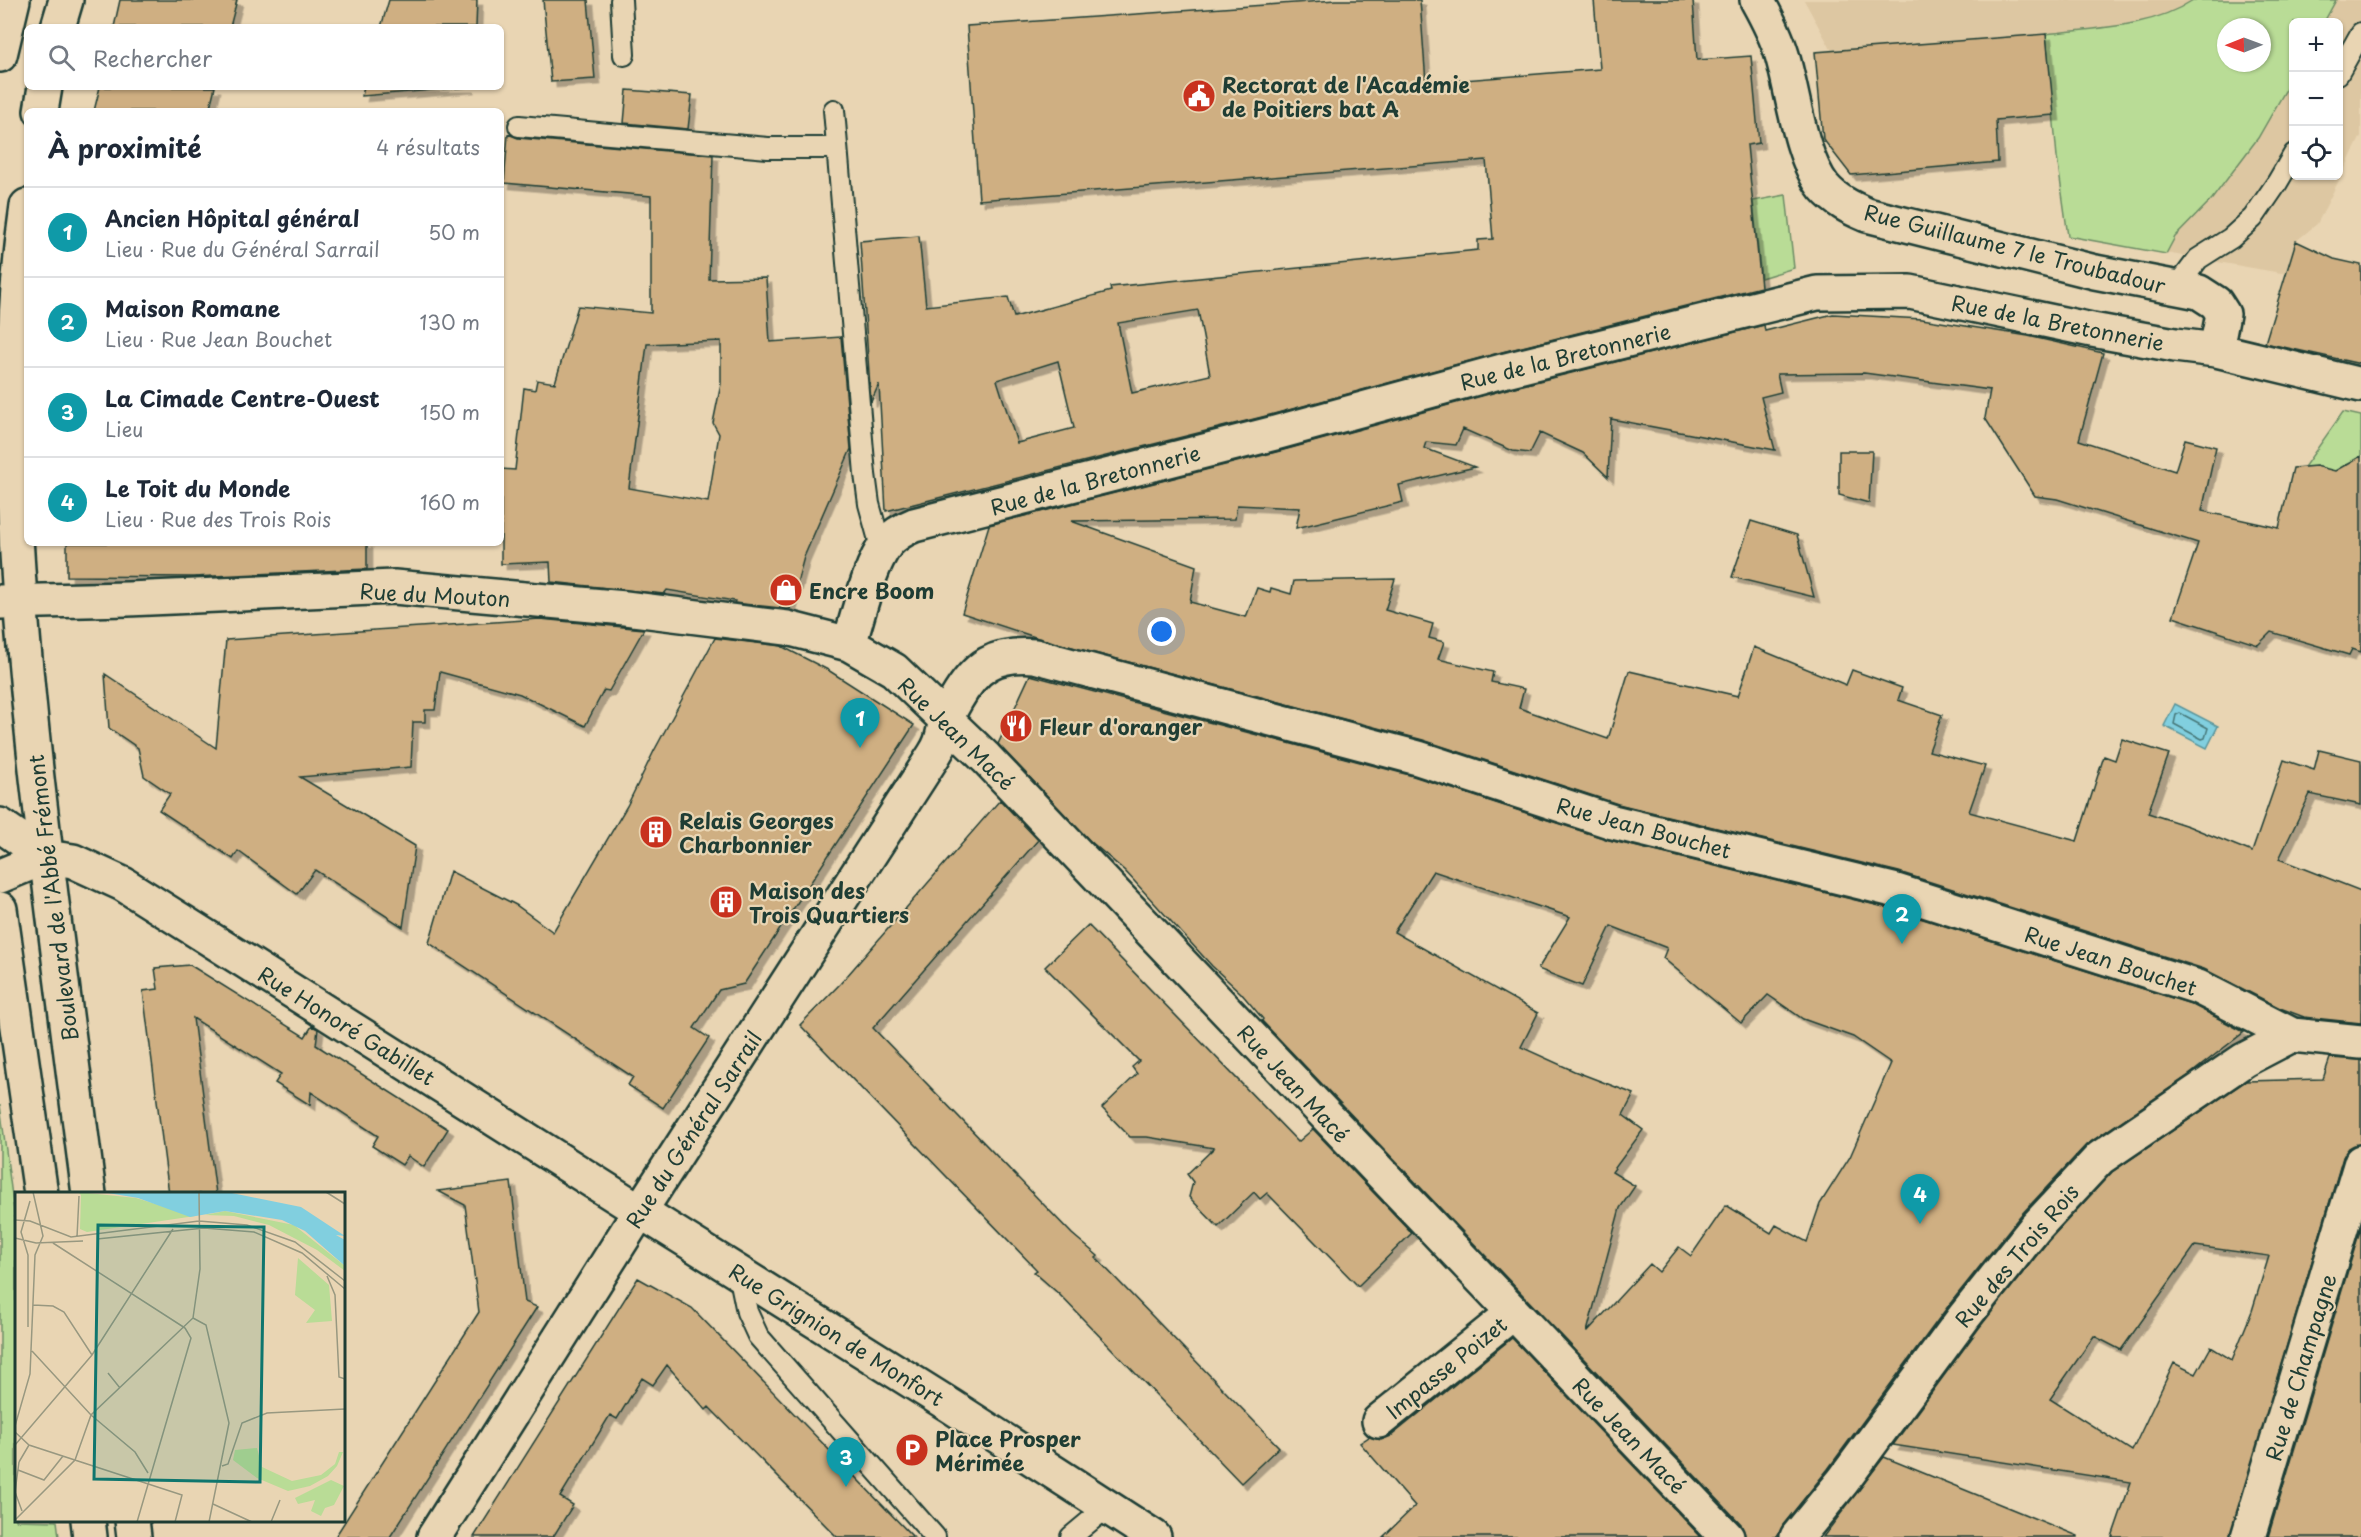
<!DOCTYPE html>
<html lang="fr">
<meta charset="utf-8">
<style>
:root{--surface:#fff;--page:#f2f2f3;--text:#1f2937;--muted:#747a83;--line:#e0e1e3;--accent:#c8321e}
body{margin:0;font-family:"Playpen Sans",sans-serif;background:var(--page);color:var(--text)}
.controls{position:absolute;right:18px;top:18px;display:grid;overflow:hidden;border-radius:9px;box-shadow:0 2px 4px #0004}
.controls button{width:54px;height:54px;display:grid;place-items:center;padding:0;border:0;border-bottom:2px solid var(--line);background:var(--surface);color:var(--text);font:30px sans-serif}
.compass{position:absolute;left:2217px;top:18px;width:54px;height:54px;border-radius:50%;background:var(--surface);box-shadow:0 2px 4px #0004;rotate:269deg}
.you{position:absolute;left:1162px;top:632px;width:21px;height:21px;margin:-15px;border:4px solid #fff;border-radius:50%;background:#1a73e8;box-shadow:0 0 0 9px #1a73e833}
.badge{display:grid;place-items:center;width:39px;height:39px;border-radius:50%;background:var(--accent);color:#fff;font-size:20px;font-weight:700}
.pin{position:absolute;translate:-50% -50px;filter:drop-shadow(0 2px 3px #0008)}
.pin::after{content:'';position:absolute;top:32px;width:21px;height:18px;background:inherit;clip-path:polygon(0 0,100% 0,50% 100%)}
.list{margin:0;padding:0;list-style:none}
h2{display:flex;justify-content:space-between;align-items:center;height:78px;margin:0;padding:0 24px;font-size:26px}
h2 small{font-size:20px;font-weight:400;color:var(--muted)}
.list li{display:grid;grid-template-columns:39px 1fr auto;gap:18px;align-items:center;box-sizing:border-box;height:90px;padding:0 24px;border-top:2px solid var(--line)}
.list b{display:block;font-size:22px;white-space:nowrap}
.list p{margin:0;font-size:20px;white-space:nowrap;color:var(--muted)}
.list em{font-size:20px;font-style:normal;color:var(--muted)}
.icon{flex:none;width:33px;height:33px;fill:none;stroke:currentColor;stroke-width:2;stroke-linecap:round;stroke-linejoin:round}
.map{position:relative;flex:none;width:2361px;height:1537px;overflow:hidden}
.search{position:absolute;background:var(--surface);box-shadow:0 2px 4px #0004;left:24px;top:24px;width:480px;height:66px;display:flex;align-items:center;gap:15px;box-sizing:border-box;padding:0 21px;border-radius:9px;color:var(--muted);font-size:22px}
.panel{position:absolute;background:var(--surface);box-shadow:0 2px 4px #0004;left:24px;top:108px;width:480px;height:438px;border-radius:9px}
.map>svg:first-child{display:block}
.built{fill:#ddc7a2;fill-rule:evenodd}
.green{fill:#b9dc96;stroke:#6c8c65;stroke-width:1.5;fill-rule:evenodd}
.water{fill:#81cfdf;stroke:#5a959b;stroke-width:1.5}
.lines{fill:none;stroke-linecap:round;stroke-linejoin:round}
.shore{stroke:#467778;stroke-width:1.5}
.building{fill:#cfaf82;stroke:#1f3d34;stroke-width:1.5;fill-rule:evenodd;filter:url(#shadow)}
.lane-casing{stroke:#1f3d34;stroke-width:24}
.street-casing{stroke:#1f3d34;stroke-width:38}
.secondary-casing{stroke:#1f3d34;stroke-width:38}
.lane{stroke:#e9d5b3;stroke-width:20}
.street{stroke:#e9d5b3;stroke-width:33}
.secondary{stroke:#e9d5b3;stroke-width:33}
.labels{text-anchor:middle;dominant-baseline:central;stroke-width:4.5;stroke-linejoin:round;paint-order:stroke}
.poi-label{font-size:21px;font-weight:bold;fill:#1f3d34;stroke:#e9d5b3;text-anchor:start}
.street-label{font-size:21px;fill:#1f3d34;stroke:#e9d5b3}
.inset-road{fill:none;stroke:#989880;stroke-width:1.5}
.view{fill:#0f766e;fill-opacity:0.15;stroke:#0f766e;stroke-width:3}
.inset-edge{fill:none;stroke:#1f3d34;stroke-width:3}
</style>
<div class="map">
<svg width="2361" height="1537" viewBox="0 0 2361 1537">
<defs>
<filter id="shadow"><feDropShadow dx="5.5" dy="5.5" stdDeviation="0" flood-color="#0004"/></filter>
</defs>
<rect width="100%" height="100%" fill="#e9d5b3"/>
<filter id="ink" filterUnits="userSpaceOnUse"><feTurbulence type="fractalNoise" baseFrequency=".0167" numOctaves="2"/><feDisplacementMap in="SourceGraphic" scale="12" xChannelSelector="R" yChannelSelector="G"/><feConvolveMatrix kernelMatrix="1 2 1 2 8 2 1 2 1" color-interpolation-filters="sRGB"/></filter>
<g filter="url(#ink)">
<path class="built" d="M1804,0h557v136l-44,88 -21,17 -9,33 -219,-38 -11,-79 -11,-123 -214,17zM2294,22h44v154h-44zM2226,27h36v36h-36z"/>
<path class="green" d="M2193,0h143l-12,22h-30l-1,55 -35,61 -46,61 -37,38 -9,17 -98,-18 -11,-79 -11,-123c49,-6 105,-6 147,-34zM2226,27h36v36h-36z
M1786,195l8,73 -33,10 -8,-77z
M2343,412l18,4v41l-17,8 -9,27 -33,-22z
M0,1105l16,121v294l41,1 2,16h-59z"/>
<path class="water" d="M2175,704l43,22 -11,22 -43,-22z"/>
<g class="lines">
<path class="shore" d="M2180,713l28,15 -3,10 -3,1 -28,-15 2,-9z"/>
</g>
<path class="building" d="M120,0h117l-7,27h-116z
M389,0h88l-1,27h-95z
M543,0h45l7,79 -44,3z
M1336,0h84l6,83 174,-14 -6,-69h99l4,60 54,-4 8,87 -12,2 14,142 -259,65 -232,63 -384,96 -7,-127 -8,18 -11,-161 59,-5 7,70 82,-9 6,20 97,-26 -1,-4 368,-37v-10l15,-1 -7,-79 -507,40 -12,-174zM1198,310l12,65 -78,18 -14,-70zM1058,361l16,67 -57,15 -20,-63z
M2046,34l8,81 -58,5 2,42 -147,13 -28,-36 -8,-87z
M100,87h115l-6,24h-115z
M364,87h105l-107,9z
M627,90l65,5 -4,34 -64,-6z
M508,134l10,4 195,17 -4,124 57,-1 4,64 71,-5 10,112 -47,108 -14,52 -56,-6 1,-2 -68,-11 -3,4 -113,-12 -1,-20 -49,2v-95l14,1 9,-82 11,2 2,-10 18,3 23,-77 73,7v-117l-147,-13zM721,341v43l-8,39 6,11 -11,68 -79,-14 18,-144z
M2296,241l38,18 27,6v99l-96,-21z
M1833,314l89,5 106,17 75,17 -24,87 96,31 10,-32 31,8 -14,64 77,17 14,-60 23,-2 19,5 26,-15v196l-9,-3 -3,6 -78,-23 -13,13 -85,-28 25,-74 -141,-44 -22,-3 -50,-78 5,-28 -126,-17 -87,1 4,18 -20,5 14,53 -164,-31 -3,58 -25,-24 -43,-20 -10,20 -17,-2 -50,-22 -7,16 -30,-3 -2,6 51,19 -76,18 4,17 -107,26 4,-20 -63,-3 -2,14 -164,2 125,45 -6,36 56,15 11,-29 13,4 1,-4 20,6 3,-13 101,-2 -10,31 48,14 -4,14 15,4 -6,17 55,13 -2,10 33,7 -5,19 89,31 21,-68 109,25 16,-49 92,38 6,-15 50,18 -4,12 44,15 -13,36 56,15 -16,46 108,29 27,-85 11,4 7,-21 47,15 -21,59 40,13 64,26 32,-92 30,10 5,-20 42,10v45l-51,-11 -31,65 82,32v132l-57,-6 -24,-9 -76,-39 -305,-97 -281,-68 -195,-64 -385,-102 -76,-25 27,-88 291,-74 231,-63 253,-63 1,6z
M1839,451h33l-3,52 -30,-8z
M1751,521l46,14 17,62 -82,-20z
M67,543h300v26l-174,8 -126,-1z
M540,619l104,10 -35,62 -5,-1 -19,36 -65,-32 -80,-22 -5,38h-10v12h-12l-2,45 -111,10 115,69 -12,81 -88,-57 -18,24 -59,-43 -5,8 -74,-49 11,-16 -26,-18 -6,-28 -29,-20 -4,-54 111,74 10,-108z
M715,638l66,8 47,24 86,55 -170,259 -25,6 -25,38 15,10 -46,70 -35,-23 5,-8 -204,-134 21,-72 66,34 37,27 74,-126 27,-55z
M1030,675l383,101 196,64 279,68 303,96 53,28 -55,43 -103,70 -66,71 -71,89 -121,164 -45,56 -4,8 -3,4h-31l-4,-13 -479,-503 1,-2 -22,-26 -29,-27 -87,-95 -36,-31 -91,-96zM1433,871l137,46 -32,52 44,17 29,-60 56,22 -4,10 78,65 27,-28 35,24 50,18 38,26 -41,94 -30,47 -13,38 -31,-17 -5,8 -45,-28 -35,51 -12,-9 -20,25 -9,-8 -63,68 33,-124 15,-22 -23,-14 31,-42 -20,-15 11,-21 -60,-23 -53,-24 17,-34 -144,-81z
M1000,800l38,40 -165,188 199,206 26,22 -2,2 183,189 -38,36 -182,-189 -25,-22 3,-2 -237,-245 40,-41z
M1088,925l210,217 15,-13 99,104 -54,53 -91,-93 -7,6 -6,-7 -36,35 -29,-30 4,-15 -6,-8 27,-26 -67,-11h-17l-28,-29 35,-34 -5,-7 7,-6 -94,-94z
M190,965l115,72 7,-11 6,3 -2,16 132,84 -24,38 -16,-11 -6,9 -30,-19 6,-10 -67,-44 -1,13 -35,-22 6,-9 -88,-56 23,176h-47l-26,-203 15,-2 -3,-21z
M2330,1058l31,2v84l-12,4 -6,9 -113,380h-118l19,-55 -238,-37 86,-117 70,-88 63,-68 134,-91 77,-2zM2195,1246l74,10 -17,55 -20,49 -21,-13 -15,27 -22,-11 -42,88 -82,-52 44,-63 27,14z
M511,1182l14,120 12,5 -147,230h-55l144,-225 -14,-107 -27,-14z
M2361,1227v310h-93z
M638,1278l54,30 221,229h-76l-128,-130 -3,3 -39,-45 -14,20 -11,-7 -25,41 -7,-4 -50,82 13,8 -20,32h-79z
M1512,1338l189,199h-318l32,-31 -55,-63 9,-6 12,3 10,-4z
M1884,1457l194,79v1h-255z"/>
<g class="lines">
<defs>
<path id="lane" d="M621,0l3,55
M2338,74l23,-41
M834,110l31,364 4,30 13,47
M519,126l249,22h69
M2177,287l21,-28 33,-21 22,-20 24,-35 17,-29
M739,1273l8,39 11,24 177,201
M1071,1537l36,-30"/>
<path id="street" d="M1757,0c10,18 19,35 25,55 11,37 18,102 42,132 12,14 27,21 43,28l228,57 104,20 17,11 7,11 -7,36
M0,602l128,-3 266,-12 231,21 162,20 62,16 45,26 92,88 741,779
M849,644c10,-30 19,-76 38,-101 7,-8 17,-14 27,-18l361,-92 231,-63 311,-77 93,-1 182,38 83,15 41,5 145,35
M1379,1421l134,-108
M434,1537l206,-326 294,-456c9,-14 8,-20 12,-34 2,-8 7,-15 10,-21 20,-35 39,-47 79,-44l383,102 195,64 280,68 305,97 94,48 69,7
M1797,1537l46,-56 121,-164 71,-89 65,-70 144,-98 48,-25
M2248,1537l113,-375"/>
<path id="secondary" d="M58,27l8,-27
M0,55l13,-55
M41,111l4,-24
M27,206c-27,192 -11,380 10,572 16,139 34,277 52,416
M0,825l46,32 27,4 50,23 517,327 311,195 203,131
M0,876l46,-19
M0,909l41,285
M88,1520l2,17
M132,1520l2,17"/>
</defs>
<use href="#lane" class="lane-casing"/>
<use href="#street" class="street-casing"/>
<use href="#secondary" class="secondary-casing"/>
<use href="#lane" class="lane"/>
<use href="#street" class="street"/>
<use href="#secondary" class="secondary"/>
</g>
</g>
<defs>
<symbol id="civic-disc" viewBox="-11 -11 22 22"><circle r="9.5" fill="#c8321e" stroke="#e9d5b3"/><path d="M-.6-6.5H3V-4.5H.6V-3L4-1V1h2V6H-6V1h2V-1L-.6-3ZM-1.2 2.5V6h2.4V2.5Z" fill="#fff"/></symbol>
<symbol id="shop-disc" viewBox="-11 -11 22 22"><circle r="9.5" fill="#c8321e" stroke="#e9d5b3"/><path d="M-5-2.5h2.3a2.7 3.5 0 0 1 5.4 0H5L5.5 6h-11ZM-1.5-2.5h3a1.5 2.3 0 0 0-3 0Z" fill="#fff"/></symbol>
<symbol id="restaurant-disc" viewBox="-11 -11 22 22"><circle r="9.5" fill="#c8321e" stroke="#e9d5b3"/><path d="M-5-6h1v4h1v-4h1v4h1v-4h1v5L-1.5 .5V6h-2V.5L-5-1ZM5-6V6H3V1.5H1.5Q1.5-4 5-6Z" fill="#fff"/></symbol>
<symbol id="building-disc" viewBox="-11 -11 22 22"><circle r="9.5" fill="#c8321e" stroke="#e9d5b3"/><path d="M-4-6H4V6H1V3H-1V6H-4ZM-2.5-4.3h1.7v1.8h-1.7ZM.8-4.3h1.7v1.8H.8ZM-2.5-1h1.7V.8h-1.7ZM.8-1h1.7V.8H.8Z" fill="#fff"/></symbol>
<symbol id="parking-disc" viewBox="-11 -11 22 22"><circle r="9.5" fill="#c8321e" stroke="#e9d5b3"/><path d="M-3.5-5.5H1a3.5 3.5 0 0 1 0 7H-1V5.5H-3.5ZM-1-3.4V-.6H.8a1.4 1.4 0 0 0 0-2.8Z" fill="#fff"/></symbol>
</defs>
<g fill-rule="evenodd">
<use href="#civic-disc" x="1180" y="77" width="38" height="38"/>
<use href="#shop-disc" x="767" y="571" width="38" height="38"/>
<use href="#restaurant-disc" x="997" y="707" width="38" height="38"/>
<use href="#building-disc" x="637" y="813" width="38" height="38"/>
<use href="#building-disc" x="707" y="883" width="38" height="38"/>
<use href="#parking-disc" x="893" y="1431" width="38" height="38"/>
</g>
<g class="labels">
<g class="poi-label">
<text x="1222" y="84">Rectorat de l'Académie<tspan x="1222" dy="24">de Poitiers bat A</tspan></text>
<text x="809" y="590">Encre Boom</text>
<text x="1039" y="726">Fleur d'oranger</text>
<text x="679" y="820">Relais Georges<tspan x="679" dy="24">Charbonnier</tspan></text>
<text x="749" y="890">Maison des<tspan x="749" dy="24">Trois Quartiers</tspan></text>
<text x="935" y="1438">Place Prosper<tspan x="935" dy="24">Mérimée</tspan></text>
</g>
<g class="street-label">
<text transform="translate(2015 248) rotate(14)">Rue Guillaume 7 le Troubadour</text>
<text transform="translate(2058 322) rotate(11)">Rue de la Bretonnerie</text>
<text transform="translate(1565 356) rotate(-14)">Rue de la Bretonnerie</text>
<text transform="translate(1095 479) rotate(-15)">Rue de la Bretonnerie</text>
<text transform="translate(435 594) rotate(3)">Rue du Mouton</text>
<text transform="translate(957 733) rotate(44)">Rue Jean Macé</text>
<text transform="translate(1644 827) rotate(15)">Rue Jean Bouchet</text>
<text transform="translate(52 898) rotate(-97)">Boulevard de l'Abbé Frémont</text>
<text transform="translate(2111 960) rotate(18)">Rue Jean Bouchet</text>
<text transform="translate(347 1025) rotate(32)">Rue Honoré Gabillet</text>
<text transform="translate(1294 1083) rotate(47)">Rue Jean Macé</text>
<text transform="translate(693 1129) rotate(-57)">Rue du Général Sarrail</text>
<text transform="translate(2016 1255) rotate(-50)">Rue des Trois Rois</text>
<text transform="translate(837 1334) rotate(32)">Rue Grignion de Monfort</text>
<text transform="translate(1446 1367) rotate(-39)">Impasse Poizet</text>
<text transform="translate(2300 1367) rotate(-73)">Rue de Champagne</text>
<text transform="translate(1630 1435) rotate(46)">Rue Jean Macé</text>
</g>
</g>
<g transform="translate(15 1192)">
<rect width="330" height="330" fill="#e9d5b3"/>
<path d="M63,0l58,6 59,18 -108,16 -7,-3 1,-34zM210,19l69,14 51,41v5l-28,-21 -48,-25 -35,-9 -29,-1zM283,66l31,27 3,36 -26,2 9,-13 -20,-15zM242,256l5,19 30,14 29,-6 14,-11 4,-12h4l-6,14 -9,10 -18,10 -22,5 -31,-13 -24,-18 2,-10zM316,288l13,6 -10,19 -9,3 -4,8 -10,-5 4,-11 -17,4 -3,-6z" fill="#b9dc96"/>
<path d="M87,0h125l74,15 44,29 -9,-1 9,5v26l-40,-35 -23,-11 -57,-9 -35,6 -52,-19z" fill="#81cfdf"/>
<path class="inset-road" d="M311,0l19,12M0,28l15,1 41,16 128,-16 48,4 48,17 50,39M62,45l2,-41M0,46l21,5 47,-2M82,47l107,-11 50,4 48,21 43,36M38,51l132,85M312,84l8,19 4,82 6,2M18,113l20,1 11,6 28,43M178,126l13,7 23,98 -20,99M13,135v-72l-7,-23 9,-31M17,159l59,64 44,37 13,21M93,181l12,15M0,234l15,-52 5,-119 8,-19 -10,-44M0,240l14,13 153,50 -7,27M0,253l77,-90 81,-126M4,270l-4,30 7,19M4,270l10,-17M207,274l6,-2 14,-41 25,-10 78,-4M3,278l26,10 19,-24M198,312l39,18M0,328l60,-60 16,-45 102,-97 7,-49 -1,-77M122,330l54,-184 -6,-10M256,330l9,-22"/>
<path class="view" d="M83,33l166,2 -4,255 -166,-3z"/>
<rect width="330" height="330" class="inset-edge"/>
</g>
</svg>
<div class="controls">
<button>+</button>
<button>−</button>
<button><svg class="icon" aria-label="locate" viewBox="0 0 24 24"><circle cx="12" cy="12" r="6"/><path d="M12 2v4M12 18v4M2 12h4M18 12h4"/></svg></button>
</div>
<svg class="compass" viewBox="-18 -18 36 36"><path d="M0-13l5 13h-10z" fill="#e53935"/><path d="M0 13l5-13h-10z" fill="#747a83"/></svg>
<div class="you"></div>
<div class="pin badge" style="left:860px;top:748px;background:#0f9aa8">1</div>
<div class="pin badge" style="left:1902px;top:944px;background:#0f9aa8">2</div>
<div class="pin badge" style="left:846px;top:1487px;background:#0f9aa8">3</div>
<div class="pin badge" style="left:1920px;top:1224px;background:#0f9aa8">4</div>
<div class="search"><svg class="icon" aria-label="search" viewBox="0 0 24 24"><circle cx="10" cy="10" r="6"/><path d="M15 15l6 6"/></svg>Rechercher</div>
<section class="panel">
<h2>À proximité<small>4 résultats</small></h2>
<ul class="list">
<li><span class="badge" style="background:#0f9aa8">1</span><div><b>Ancien Hôpital général</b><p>Lieu · Rue du Général Sarrail</p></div><em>50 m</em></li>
<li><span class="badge" style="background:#0f9aa8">2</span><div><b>Maison Romane</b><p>Lieu · Rue Jean Bouchet</p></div><em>130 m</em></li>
<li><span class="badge" style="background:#0f9aa8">3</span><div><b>La Cimade Centre-Ouest</b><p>Lieu</p></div><em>150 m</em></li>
<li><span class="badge" style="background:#0f9aa8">4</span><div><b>Le Toit du Monde</b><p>Lieu · Rue des Trois Rois</p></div><em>160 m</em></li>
</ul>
</section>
</div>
